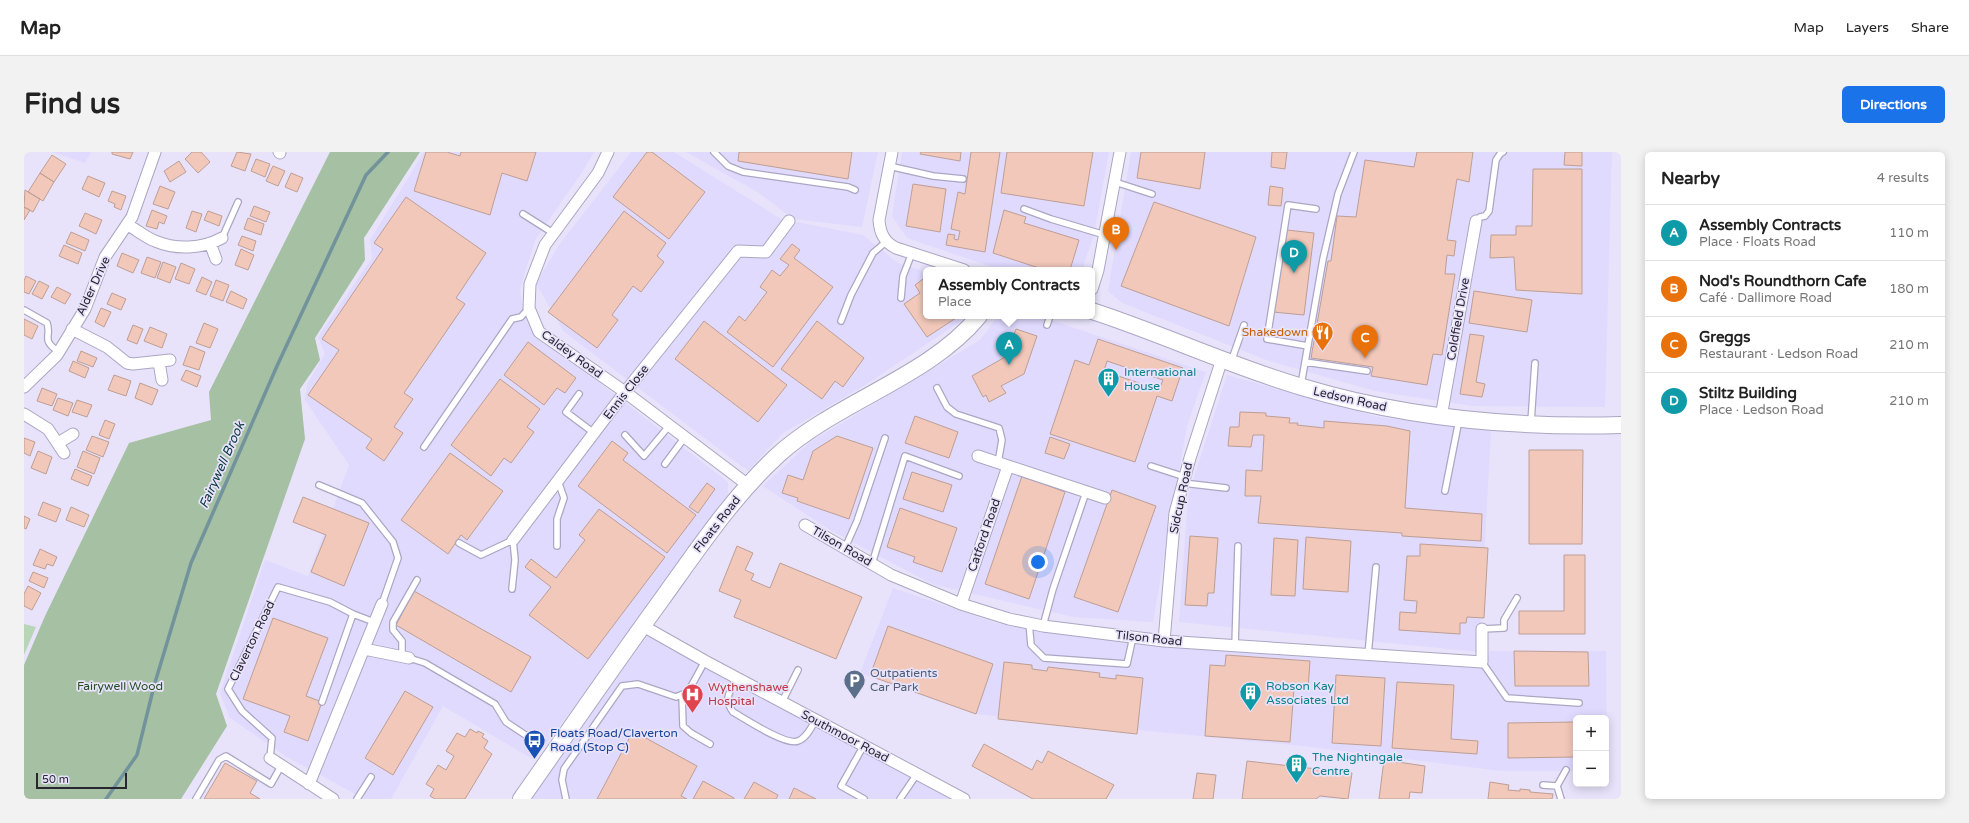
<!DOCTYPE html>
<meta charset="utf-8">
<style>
:root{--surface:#fff;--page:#f2f2f2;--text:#222;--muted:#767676;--line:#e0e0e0;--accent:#1a73e8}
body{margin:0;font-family:"Varela Round",sans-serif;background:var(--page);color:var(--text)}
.controls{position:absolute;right:12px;bottom:12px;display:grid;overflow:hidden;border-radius:6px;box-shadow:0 2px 10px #0003}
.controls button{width:36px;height:36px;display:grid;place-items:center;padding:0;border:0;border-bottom:1px solid var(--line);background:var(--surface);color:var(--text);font:20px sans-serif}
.scale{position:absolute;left:12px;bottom:10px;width:91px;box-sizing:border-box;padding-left:4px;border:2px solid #282631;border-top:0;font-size:11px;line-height:14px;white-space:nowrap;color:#282631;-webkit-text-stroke:3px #e8e3fb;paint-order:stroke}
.you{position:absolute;left:1014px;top:410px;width:14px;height:14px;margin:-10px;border:3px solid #fff;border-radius:50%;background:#1a73e8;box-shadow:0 0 0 6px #1a73e833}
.badge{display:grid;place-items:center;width:26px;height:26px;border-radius:50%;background:var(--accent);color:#fff;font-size:13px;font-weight:700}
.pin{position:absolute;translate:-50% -33px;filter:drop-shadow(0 1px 2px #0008)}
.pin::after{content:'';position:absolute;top:21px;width:14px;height:12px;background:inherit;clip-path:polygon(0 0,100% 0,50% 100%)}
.popup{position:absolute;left:899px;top:115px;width:172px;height:52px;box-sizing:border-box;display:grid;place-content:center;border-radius:6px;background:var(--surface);filter:drop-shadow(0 1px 3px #0005);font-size:13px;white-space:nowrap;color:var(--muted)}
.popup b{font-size:15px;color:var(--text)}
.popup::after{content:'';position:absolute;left:50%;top:100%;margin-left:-8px;border:8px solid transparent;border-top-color:var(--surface)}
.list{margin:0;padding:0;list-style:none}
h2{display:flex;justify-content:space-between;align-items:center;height:52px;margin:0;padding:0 16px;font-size:17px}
h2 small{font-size:13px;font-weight:400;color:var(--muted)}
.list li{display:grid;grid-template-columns:26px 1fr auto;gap:12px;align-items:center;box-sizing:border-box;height:56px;padding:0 16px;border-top:1px solid var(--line)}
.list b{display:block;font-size:15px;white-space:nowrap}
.list p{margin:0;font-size:13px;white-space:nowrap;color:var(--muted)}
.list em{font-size:13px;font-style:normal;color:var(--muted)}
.map{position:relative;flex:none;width:1597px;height:647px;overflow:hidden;border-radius:6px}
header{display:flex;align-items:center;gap:24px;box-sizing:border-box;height:56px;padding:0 20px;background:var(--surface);border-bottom:1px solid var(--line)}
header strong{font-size:19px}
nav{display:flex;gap:22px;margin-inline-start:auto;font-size:14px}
.intro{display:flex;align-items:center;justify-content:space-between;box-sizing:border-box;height:96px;padding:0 24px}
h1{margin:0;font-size:28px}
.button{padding:10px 18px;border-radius:6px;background:var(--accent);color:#fff;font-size:14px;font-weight:700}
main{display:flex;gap:24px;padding:0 24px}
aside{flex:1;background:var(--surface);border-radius:6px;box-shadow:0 2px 10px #0003}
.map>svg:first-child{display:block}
.built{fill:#e0dafe}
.green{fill:#b9d5b7}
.forest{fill:#a5c0a3}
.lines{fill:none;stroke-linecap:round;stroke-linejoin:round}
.stream{stroke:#72939b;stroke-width:3.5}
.building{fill:#f1c8ba;stroke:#be9e94;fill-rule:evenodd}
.lane-casing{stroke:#aba6c2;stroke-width:8}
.street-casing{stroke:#aba6c2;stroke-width:13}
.secondary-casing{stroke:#aba6c2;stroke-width:18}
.lane{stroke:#fff;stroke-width:5.5}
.street{stroke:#fff;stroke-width:11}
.secondary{stroke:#fff;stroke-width:16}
.labels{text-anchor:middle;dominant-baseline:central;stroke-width:3.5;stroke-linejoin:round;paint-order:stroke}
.street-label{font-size:12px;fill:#282631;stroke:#e8e3fb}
.food-label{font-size:12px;fill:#c56008;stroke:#e8e3fb;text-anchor:end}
.culture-label{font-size:12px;fill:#0d838f;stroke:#e8e3fb;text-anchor:start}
.service-label{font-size:12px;fill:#4e5e75;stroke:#e8e3fb;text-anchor:start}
.park-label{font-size:12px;fill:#254d24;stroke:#e8e3fb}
.health-label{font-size:12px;fill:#be3a42;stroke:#e8e3fb;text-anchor:start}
.transit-label{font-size:12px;fill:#164399;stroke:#e8e3fb;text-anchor:start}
.water-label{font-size:13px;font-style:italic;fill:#09383d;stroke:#e8e3fb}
</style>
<header>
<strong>Map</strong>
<nav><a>Map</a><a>Layers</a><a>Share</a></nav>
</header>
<div class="intro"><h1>Find us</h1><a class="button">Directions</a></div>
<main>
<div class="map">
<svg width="1597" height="647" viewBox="0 0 1597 647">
<rect width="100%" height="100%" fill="#e8e3fb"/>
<path class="built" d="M28,0h39l-6,11z
M400,0h170l-11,19 -48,69 -15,49 2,15 7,21 72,59 127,98v14l-129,178 -65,86 -91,-54 -52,93h-27l-77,-42 -57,-39 -10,-25 45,-133 43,16 41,-111 -44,-65 2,-16 18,-30 -7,-17 54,-79 -2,-18z
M607,0h43l107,67 82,16 35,28 28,9v44h43l-107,71 -79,46 -35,38 -185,-140 -27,-48 23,-38z
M662,0h192l-16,75 -69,-8 -34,-26z
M878,0h207l-15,83 -12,35h-81l-94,-32 -15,-22z
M1107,0h481l-7,255 -133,-1 -97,-15 -106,-30 -147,-58 -14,-12z
M974,164h41l167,56 -19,54 -34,196 -80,-5 -141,-33 -102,-54 -67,-44 47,-44 170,-102z
M1203,223l151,42 113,14 -12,221 -300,-30 9,-126z
M869,436l103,35 167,24 320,21 7,-17h116l1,120 -1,-53h-30v53h-75l-198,-25 -328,-32 -115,-41z
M619,474l321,173h-443z"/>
<path class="green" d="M0,472l12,3 -12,28z"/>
<path class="forest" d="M306,0h90l-56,86 1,22 -50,78 5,22 -20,29 5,50 -89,255 11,32 -46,73h-157v-134l21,-49 84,-173 82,-23 -2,-28z"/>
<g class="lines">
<path class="stream" d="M82,647l31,-44 17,-69 37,-123 86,-197 89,-191 22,-23"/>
</g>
<path class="building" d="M88,0h21l-3,7 -18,-5z
M168,0h9l9,10 -12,11 -13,-14z
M213,0l14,2 -6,17 -14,-5z
M402,0h21l13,4 1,-4h75l-9,29 -25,-8 -12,42 -76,-24z
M623,0h5l53,40 -36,47 -56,-42z
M715,0h113l-4,27 -110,-18z
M897,0h40l-1,9 -40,-7z
M947,0h29l-15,100 -39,-7 2,-11 7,1 -1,4 4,1 2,-9 -9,-2 7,-37 7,2z
M983,0h86l-9,54 -83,-13z
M1117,0h64l-5,37 -63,-11z
M1248,0h15l-2,17 -14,-2z
M1393,0h56l-4,30 -12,-3 -10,61 9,1 -2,15 -7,-1 -2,19h10l-13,81 -9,-1 -6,31 -56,-9 2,-9 -62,-9 17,-97h3l6,-45 19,1 9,-57 49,7z
M1541,0h17v14l-18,-1z
M28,3l14,9 -12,18 -14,-9z
M232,7l14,5 -5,13 -14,-6z
M155,9l7,11 -16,10 -6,-11z
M249,14l12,5 -7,15 -12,-5z
M1509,17h49v125l-66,-4 -2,-33 -24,1 1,-23h25v-9h16z
M16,21l14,9 -11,19 -15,-9z
M267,21l12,5 -6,14 -12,-5z
M64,24l17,7 -6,14 -17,-8z
M889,32l33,5 -6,43 -34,-6z
M136,34l15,6 -7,17 -15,-5z
M1246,34l13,2 -2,18 -13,-1z
M1,38l15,9 -7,13 -9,-5z
M88,39l14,5 -5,14 -7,-3 1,-3 -7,-3z
M382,45l80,56 -30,45 9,6 -61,89 9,6 -19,28 9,6 -19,28 -18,-13 6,-9 -64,-44 31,-45 -17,-11 61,-90 -9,-6z
M1130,50l102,35 -27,89 -108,-40z
M230,54l16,6 -4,10 -16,-6z
M0,55l6,3 -6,10z
M128,58l15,6 -3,8 -5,-2 -2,7 -11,-3z
M980,58l22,7 -2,6 55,17 -9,30h-25l-52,-17z
M168,59l10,3 -6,18 -10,-4z
M184,59l14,5 -3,10 -15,-6z
M600,59l42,32 -9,13 7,6 -23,30 -8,-6 -21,29 6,5 -21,28 -49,-36z
M61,61l17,7 -6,14 -17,-8z
M224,66l16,6 -3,11 -17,-6z
M1263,78l27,3 -10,82 -31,-3z
M47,80l18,8 -4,11 -19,-8z
M218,84l14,5 -3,10 -15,-6z
M768,92l8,6 -6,8 39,29 -60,80 -46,-35 12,-16 6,5 22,-29 -7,-5 12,-17 8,6 9,-11 -9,-6z
M40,93l18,8 -4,11 -19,-8z
M217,97l13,6 -6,15 -13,-5z
M98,101l17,7 -6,13 -16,-7z
M123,105l14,5 -6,16 -14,-5z
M139,110l13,5 -6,16 -13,-5z
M157,111l14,6 -6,15 -14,-5z
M2,124l10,5 -7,13 -5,-2v-11z
M178,125l10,5 -6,13 -10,-4z
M902,125v39h33l-32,21 -23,-33 16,-11 -5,-8z
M192,128l13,5 -6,16 -13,-5z
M15,129l10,5 -7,13 -10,-5z
M33,135l14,7 -6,10 -14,-7z
M207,139l16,8 -4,10 -17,-7z
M1450,139l58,9 -5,32 -58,-9z
M88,141l14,6 -5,11 -14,-6z
M77,156l10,4 -7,15 -9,-5z
M0,167l14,7 -6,13 -8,-4z
M680,169l83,64 -29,37 -83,-63z
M793,169l47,37 -21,29 -8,-6 -13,18 -41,-30z
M180,171l14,6 -8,19 -14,-5z
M109,173l10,4 -6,15 -10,-4z
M126,175l17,7 -5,14 -18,-7z
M992,177l21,7 -13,38 -23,12 5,7 -17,9 -3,-7 -3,2 -11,-21 33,-19z
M1446,182l14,2 -8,46 9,2 -3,13 -22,-3z
M1074,187l85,29 -11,33 -15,-5 -22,66 -85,-28 25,-74 14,5zM1083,209l56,19 -4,10 -55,-19z
M504,190l48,36 -11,15 -8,-5 -13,17 -40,-30z
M166,194l15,6 -6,18 -16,-5z
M57,199l16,7 -4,9 -16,-6z
M49,209l16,7 -4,10 -16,-7z
M162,218l15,6 -4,11 -16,-7z
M90,223l17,6 -5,15 -18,-6z
M476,227l40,30 -13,18 7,5 -23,31 -7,-5 -13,18 -40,-31z
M116,231l18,7 -6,15 -17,-7z
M18,236l15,6 -5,12 -15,-5z
M34,246l15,5 -5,13 -15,-6z
M53,248l15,5 -5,12 -15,-5z
M1216,260l26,1v3l24,2 -1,5h9l-1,2 27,3v-7l63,5 23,5 -5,77 77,6 -1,27 -79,-5v-3l-144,-10 3,-27h-16l1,-26 16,1 2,-36h-11l-2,12 -23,-1 2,-19h9z
M891,264l43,16 -9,26 -44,-15z
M81,268l10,4 -6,15 -10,-4z
M68,284l17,6 -6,15 -17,-7z
M813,284l36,12 -24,71 -52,-18 1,-3 -16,-5 6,-18 15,5 10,-29z
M1026,285l20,7 -6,15 -19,-6z
M0,286l11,4 -5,14 -6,-3z
M588,289l16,12 -5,7 73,55 -29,38 -89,-67z
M1505,298h54l-1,94h-53z
M14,299l14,6 -6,17 -15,-6z
M59,299l17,7 -6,16 -17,-7z
M426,301l53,38 -36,49 -6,-5 -13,19 -47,-34z
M51,317l17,7 -4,10 -17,-7z
M888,320l40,13 -9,27 -40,-13z
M998,324l43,16 -36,107 -44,-15z
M683,331l8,6 -17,24 -9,-6z
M1088,338l44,16 -38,106 -44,-15z
M279,345l66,26 -25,63 -33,-14 15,-37 -33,-13z
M19,350l18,7 -5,13 -18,-7z
M47,355l18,8 -5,12 -18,-7z
M876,356l57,20 -15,44 -29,-10 2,-5 -28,-10z
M575,357l66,48 -77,102 -59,-44 22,-28 -26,-20 6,-8 25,19 29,-38 -6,-5z
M0,364l6,3 -4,10 -2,-1z
M1166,384l28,2 -4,55h-6l-1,13 -22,-1z
M1282,385l45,4 -3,51 -45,-3z
M1250,386l24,2 -3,56 -24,-1z
M1396,392l68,4 -4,70 -17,-1 -1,6h-6v11l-61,-4 1,-18 16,1 1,-12 -13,-1 3,-44h13z
M713,394l16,7 -8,17 9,4 -3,6 19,8 10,-25 82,34 -26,62 -102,-42 7,-17 -22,-9z
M16,397l17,8 -4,9 -6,-2 -2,5 -12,-4z
M1540,403h21v79h-66v-23h45z
M9,420l15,6 -4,10 -15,-7z
M4,434l13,7 -9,17 -8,-4v-12z
M390,439l117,66 -20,35 -115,-67z
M249,466l55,20 -22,58 16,6 -14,39 -24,-9 6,-16 -47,-17z
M864,474l105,38 -17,50 -106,-38z
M1490,499l74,1 1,34h-74z
M1202,503l84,6 -2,28 -14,-1 -4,54 -85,-6 5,-71 15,1z
M980,510l28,3v4l15,2 1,-4 52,6 -1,4 17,2v-4l27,3 -6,56 -139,-15z
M1312,523l49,3 -4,68 -49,-3z
M1373,530l57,3 -3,54 27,2 -1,13 -85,-6z
M381,539l28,16 -40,68 -28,-17z
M1552,570v35l-68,1v-35z
M446,577l7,4 1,-2 6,3 -2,3 6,4 -4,7 8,6 -27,45h-30l-5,-3 4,-7 -8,-5 12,-19 8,5 8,-14 -8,-5 11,-18 8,4z
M609,579l64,35 -16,30 6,3h-90z
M960,592l48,26 5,-10 5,3 6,-12 66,34 -8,14h-73l-61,-33z
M1360,608l41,6 -3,27 -12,-1 -1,7h-30z
M1223,609l105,12 -4,26 -28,-3 -4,3h-74z
M201,611l32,18 -7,12 10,6h-56z
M1173,621l19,2 -3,24h-20z
M679,629l31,17v1h-41z
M730,630l24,13 -2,4h-32z
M1466,630l19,3 -1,5 12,1v-2l10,1v2l23,2 -1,5h-64z
M770,636l22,11h-27z"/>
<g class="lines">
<defs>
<path id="lane" d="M690,0l14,14 15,6 105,15 7,3
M865,14l44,10 30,3
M1091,30l37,12
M1000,57l27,10 54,16
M499,62l30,19
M1452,69l4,-4 5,-1 4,-5 7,-51 4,-6 3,-2
M198,86l16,-36
M877,146l2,-22 9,-23
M0,158l23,13c5,14 -7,16 12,29
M817,169l10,-26 22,-42 14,-12
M1023,173l3,-9
M1284,194l-41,-7 21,-134 28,4
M1207,210l13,-37
M1281,210l62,9
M1277,233l22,-126 15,-65 16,-42
M913,236l10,19 9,7 43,14 3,12 -4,23
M555,242l-13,18 28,21
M1507,270l4,-59
M601,283l19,21 25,-30
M400,295l88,-128 9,-2 8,-9
M641,312l20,-27
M1127,314l34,11
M1159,331l43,5
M295,333l43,18 31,39 5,16 -16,46
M1421,339l14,-71
M435,391l22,12 32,-15 2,20 -3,29
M533,394v-27l7,-21 -6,-17
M821,396l12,-27 28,-83
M848,412l33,-108 54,20
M1005,471l2,22 13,13 83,6 6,-27
M1019,474l10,-37 33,-97
M1458,477l22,-1v-8l13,-22
M1211,494l3,-100
M1344,503l8,-88
M378,504v-15l-9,-11v-8l24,-42
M385,506l16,5 70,41 11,18 24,16
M1458,510l25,36 72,5
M713,525c-7,14 -14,22 -4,35 12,7 53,34 65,29 9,-3 13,-14 18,-21
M658,543l1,31 8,7 19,11
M298,550l31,-88 21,8
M758,550l16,-32
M840,593l-23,41 23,13
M246,606l2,-20 -30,-27 -14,-22 50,-102 52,15 23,12
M1519,633l14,1 4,13
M1533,634l9,-16
M172,647l23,-39 7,-4 45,28 10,-18
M333,647l14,-22
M542,647l-4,-19 2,-11 58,-83 16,-2 38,13 12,-5 17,-31
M876,647l17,-25"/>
<path id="street" d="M255,0l1,1
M584,0l-10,21 -53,72 -15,39 -1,24 10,24 86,60 123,93
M868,0l-13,68c1,13 5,22 17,28l68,22
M104,73c9,5 17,12 27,16 21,9 47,8 67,-3
M186,91l6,16
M1068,137l6,-19 22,-118
M48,177l35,18 20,16 6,1 37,-4
M135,210l3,18
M0,235l33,-32 28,-46 20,-52 27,-40 23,-65
M0,262l24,15 16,24
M1417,265l35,-196
M34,291l15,-9
M954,304l127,42
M781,373l86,50 70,29 48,15 34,7 121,15 318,21v-33
M489,388l112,-148 113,-141 28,1 23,-31
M937,452l47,-138
M619,474l62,35 259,138
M1140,489l11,-128 15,-55 32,-99
M340,497l45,9
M246,606l63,41
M285,632l73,-180"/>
<path id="secondary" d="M1068,159c71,23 138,55 210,76 103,31 211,41 319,38
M497,647c47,-67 93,-134 141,-200 36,-50 71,-103 117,-145 59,-53 150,-77 200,-138"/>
</defs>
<use href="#lane" class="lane-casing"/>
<use href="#street" class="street-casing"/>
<use href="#secondary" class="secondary-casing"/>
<use href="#lane" class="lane"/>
<use href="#street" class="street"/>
<use href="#secondary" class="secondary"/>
</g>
<defs>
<symbol id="restaurant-pin" viewBox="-11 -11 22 30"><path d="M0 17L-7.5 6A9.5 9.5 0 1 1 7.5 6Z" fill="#e8710a" stroke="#e8e3fb"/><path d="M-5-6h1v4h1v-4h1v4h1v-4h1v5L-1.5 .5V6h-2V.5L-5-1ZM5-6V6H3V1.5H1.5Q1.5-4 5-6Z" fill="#fff"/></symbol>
<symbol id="building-pin" viewBox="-11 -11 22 30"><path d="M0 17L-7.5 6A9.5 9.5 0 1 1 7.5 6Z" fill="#0f9aa8" stroke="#e8e3fb"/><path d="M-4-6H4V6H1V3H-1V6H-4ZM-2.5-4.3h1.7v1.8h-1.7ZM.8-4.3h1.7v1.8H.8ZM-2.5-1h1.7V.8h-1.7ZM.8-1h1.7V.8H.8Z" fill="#fff"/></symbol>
<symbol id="parking-pin" viewBox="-11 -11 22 30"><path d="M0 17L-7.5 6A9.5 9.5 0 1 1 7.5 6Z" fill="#5c6f8a" stroke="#e8e3fb"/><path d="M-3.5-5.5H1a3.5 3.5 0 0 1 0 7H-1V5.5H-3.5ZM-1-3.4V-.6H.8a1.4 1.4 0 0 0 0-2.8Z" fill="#fff"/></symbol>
<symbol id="hospital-pin" viewBox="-11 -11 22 30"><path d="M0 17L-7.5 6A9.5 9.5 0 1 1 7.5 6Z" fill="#e0444e" stroke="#e8e3fb"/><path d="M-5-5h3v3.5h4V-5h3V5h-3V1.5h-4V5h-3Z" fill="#fff"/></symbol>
<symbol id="bus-pin" viewBox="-11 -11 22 30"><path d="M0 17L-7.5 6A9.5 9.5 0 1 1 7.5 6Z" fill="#1a4fb4" stroke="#e8e3fb"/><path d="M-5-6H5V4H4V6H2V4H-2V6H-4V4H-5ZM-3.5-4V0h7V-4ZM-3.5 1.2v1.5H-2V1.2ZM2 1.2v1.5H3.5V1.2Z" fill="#fff"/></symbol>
</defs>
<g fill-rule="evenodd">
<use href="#restaurant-pin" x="1286" y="168" width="25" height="34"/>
<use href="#building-pin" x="1072" y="214" width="25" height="34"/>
<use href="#parking-pin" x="818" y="516" width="25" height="34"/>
<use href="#building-pin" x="1214" y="528" width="25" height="34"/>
<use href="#hospital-pin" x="656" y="530" width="25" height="34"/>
<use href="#bus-pin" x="498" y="576" width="25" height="34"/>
<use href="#building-pin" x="1260" y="600" width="25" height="34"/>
</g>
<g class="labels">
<g class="street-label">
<text transform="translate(69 134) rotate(-65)">Alder Drive</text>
<text transform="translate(1434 167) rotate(-80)">Coldfield Drive</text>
<text transform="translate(548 202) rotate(36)">Caldey Road</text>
<text transform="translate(602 240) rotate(-52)">Ennis Close</text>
<text transform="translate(1326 247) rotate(13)">Ledson Road</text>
<text transform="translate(1157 346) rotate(-78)">Sidcup Road</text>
<text transform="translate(693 372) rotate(-52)">Floats Road</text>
<text transform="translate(960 383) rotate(-71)">Catford Road</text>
<text transform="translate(818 394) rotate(30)">Tilson Road</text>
<text transform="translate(1125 486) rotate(6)">Tilson Road</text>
<text transform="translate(228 489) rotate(-64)">Claverton Road</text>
<text transform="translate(821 584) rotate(28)">Southmoor Road</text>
</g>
<g class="food-label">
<text x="1284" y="180">Shakedown</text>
</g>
<g class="culture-label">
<text x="1100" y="220">International<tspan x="1100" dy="14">House</tspan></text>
<text x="1242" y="534">Robson Kay<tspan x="1242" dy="14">Associates Ltd</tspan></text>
<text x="1288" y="605">The Nightingale<tspan x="1288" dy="14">Centre</tspan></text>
</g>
<g class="service-label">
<text x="846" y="521">Outpatients<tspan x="846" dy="14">Car Park</tspan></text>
</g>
<g class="park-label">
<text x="96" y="534">Fairywell Wood</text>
</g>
<g class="health-label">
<text x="684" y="535">Wythenshawe<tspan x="684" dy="14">Hospital</tspan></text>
</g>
<g class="transit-label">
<text x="526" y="581">Floats Road/Claverton<tspan x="526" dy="14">Road (Stop C)</tspan></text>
</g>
<g class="water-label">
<text transform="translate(198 313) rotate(-66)">Fairywell Brook</text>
</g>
</g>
</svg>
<div class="controls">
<button>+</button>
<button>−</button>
</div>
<div class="scale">50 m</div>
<div class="you"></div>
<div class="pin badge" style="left:985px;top:213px;background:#0f9aa8">A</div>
<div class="popup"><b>Assembly Contracts</b>Place</div>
<div class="pin badge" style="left:1092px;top:98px;background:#e8710a">B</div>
<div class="pin badge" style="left:1341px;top:206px;background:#e8710a">C</div>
<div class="pin badge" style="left:1270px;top:121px;background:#0f9aa8">D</div>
</div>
<aside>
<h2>Nearby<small>4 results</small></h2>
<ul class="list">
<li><span class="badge" style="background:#0f9aa8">A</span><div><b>Assembly Contracts</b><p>Place · Floats Road</p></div><em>110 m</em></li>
<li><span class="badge" style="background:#e8710a">B</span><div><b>Nod's Roundthorn Cafe</b><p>Café · Dallimore Road</p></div><em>180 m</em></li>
<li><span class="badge" style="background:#e8710a">C</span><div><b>Greggs</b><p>Restaurant · Ledson Road</p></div><em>210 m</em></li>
<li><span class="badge" style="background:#0f9aa8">D</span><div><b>Stiltz Building</b><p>Place · Ledson Road</p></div><em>210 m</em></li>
</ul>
</aside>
</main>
